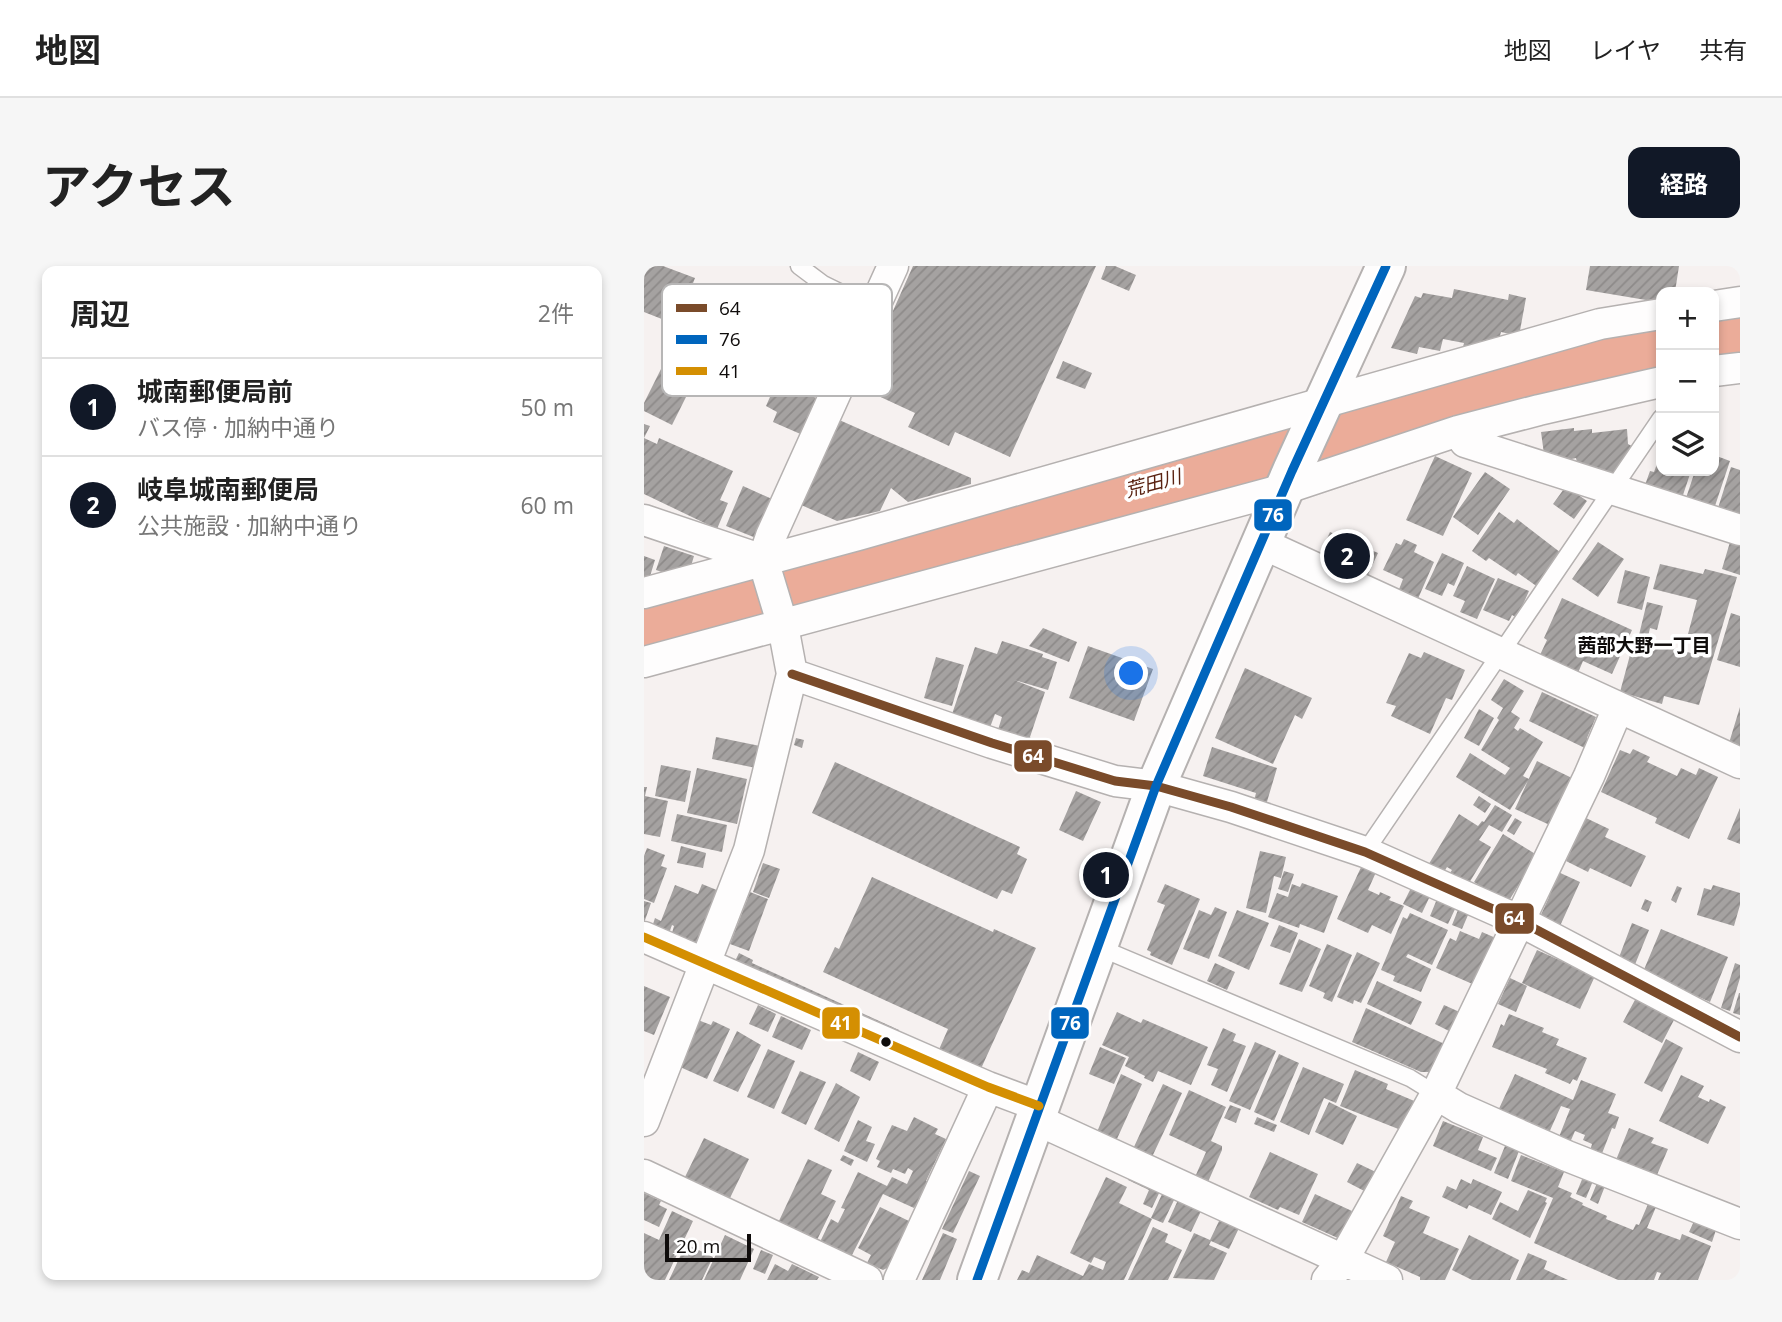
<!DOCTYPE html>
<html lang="ja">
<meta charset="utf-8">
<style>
:root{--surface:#fff;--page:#f6f6f6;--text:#222;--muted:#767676;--line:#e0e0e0;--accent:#111827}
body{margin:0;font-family:"Open Sans","Noto Sans JP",sans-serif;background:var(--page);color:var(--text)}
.controls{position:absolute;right:21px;top:21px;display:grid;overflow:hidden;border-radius:14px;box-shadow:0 4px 10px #0003}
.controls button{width:63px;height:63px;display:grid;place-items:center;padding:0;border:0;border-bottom:2px solid var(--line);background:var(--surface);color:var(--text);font:35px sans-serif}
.scale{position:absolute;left:21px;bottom:18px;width:86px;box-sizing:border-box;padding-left:7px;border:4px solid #0f0c0b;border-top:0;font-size:19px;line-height:24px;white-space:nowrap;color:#0f0c0b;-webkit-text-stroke:5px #fff;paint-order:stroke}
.you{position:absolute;left:488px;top:408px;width:24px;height:24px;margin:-18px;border:5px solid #fff;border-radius:50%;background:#1a73e8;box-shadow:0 0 0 10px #1a73e833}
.badge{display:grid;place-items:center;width:46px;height:46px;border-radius:50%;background:var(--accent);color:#fff;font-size:23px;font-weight:700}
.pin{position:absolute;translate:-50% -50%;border:4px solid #fff;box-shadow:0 2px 7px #0006}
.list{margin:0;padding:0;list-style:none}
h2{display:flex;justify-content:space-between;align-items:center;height:91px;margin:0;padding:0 28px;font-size:30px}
h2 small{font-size:23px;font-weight:400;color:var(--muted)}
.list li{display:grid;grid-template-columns:46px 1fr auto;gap:21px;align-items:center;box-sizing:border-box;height:98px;padding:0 28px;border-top:2px solid var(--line)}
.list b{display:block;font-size:26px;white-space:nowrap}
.list p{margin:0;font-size:23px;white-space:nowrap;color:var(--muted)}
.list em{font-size:23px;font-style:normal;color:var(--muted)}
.icon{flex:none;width:38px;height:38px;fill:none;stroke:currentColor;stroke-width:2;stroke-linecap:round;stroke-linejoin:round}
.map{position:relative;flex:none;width:1096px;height:1014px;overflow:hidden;border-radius:14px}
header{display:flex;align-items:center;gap:42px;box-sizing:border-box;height:98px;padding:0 35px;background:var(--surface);border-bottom:2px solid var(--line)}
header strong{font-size:33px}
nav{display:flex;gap:38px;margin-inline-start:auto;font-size:24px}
.intro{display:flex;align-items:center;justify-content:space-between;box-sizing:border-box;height:168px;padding:0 42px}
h1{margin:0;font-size:49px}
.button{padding:18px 32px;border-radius:14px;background:var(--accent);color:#fff;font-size:24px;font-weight:700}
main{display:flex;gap:42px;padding:0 42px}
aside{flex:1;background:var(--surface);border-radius:14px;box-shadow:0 4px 10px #0003}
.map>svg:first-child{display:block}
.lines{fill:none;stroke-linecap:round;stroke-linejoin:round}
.river{stroke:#ebac99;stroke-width:51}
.building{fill:url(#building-hatch)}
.service-casing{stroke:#b5b1b0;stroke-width:19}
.minor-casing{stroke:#b5b1b0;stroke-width:33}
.trunk-casing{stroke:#b5b1b0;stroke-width:42}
.service{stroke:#fefdfd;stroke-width:16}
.minor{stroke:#fefdfd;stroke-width:30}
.trunk{stroke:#fefdfd;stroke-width:38}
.bus-1-casing{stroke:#fff;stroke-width:14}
.bus-2-casing{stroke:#fff;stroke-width:14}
.bus-3-casing{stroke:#fff;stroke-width:14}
.bus-1{stroke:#7a4b2a;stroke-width:9}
.bus-2{stroke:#0065bd;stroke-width:9}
.bus-3{stroke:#d48f02;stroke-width:9}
.bus-dot{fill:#0f0c0b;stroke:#fff;stroke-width:2.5}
.labels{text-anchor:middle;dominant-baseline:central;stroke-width:7;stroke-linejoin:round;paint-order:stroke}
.water-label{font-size:19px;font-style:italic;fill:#592211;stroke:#fff}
.neighbourhood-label{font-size:19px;font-weight:bold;fill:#0f0c0b;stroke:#fff}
.key{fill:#fff;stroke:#b7b6b6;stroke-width:2}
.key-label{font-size:19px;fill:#0f0c0b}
.line-badge{stroke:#fff;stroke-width:2.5}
.badge-label{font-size:19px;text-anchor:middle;font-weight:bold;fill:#fff}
</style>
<header>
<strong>地図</strong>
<nav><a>地図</a><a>レイヤ</a><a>共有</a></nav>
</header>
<div class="intro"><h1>アクセス</h1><a class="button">経路</a></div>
<main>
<aside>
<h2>周辺<small>2件</small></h2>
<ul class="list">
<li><span class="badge">1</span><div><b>城南郵便局前</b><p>バス停 · 加納中通り</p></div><em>50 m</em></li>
<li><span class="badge">2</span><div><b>岐阜城南郵便局</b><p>公共施設 · 加納中通り</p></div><em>60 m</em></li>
</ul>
</aside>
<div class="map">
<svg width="1096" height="1014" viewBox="0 0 1096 1014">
<defs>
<pattern id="building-hatch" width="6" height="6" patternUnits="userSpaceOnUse" patternTransform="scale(1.75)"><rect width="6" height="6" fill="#a5a2a1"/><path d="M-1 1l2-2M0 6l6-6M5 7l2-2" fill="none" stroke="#8d8a89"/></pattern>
</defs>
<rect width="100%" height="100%" fill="#f6f1f0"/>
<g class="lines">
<path class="river" d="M1070,70l26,-3
M0,357l279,-74 437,-124 203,-63 98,-17"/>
</g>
<path class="building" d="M0,0h19l32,12 -18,47 -33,-13z
M269,0h183l-86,191 -55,-25 -6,14 -41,-19 7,-14 -56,-26z
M462,0h9l21,9 -7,16 -28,-12z
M946,0h89l-4,26h-14v7l-9,2 -66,-11z
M810,23l54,11 1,-6 17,4 -7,38 -18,-4 -3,11 -17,6 -18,-2 1,-4 -21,-4 -3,12 -21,-4 -2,7 -26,-6 24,-52 6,2 2,-5 29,5z
M30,77l31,16 -33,66 -28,-14v-8z
M419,95l29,12 -7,16 -29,-11z
M133,115l44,19 -16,36 -32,-14 4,-10 -11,-6z
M193,153l134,59v6l-63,18 -17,-14 -11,23 -43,10 -38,-17z
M0,158l6,2 -6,12 13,6 2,-6 74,33 -13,29 8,3 -11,26 -73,-35z
M930,162v3l18,-2v4l35,-4 1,15 11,6 -20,28 -41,-11 -2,-9 -13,3 -19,-7 -3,-22z
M1017,187v18h30l-10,30 -36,-16 5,-14 4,1z
M1070,189l16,6 -17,51 -27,-14 9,-27h19z
M791,190l37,17 -29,63 -37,-16z
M1087,201l9,3v46l-22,-8z
M841,206l25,17 -32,46 -25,-18z
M99,220l29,13 -16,39 -30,-12z
M922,220l21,15 -13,18 -21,-15z
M855,246l15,11 3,-4 48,37 -23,34 -24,-17 -2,3 -27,-18 -3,3 -14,-10z
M686,266l48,21 -13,28 -48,-21z
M760,273l13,6 -3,7 20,10 -17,39 -19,-9 5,-13 -20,-9 13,-27 5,2z
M954,276l26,17 -26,38 -26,-18z
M1086,276l10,4v29l-18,-6z
M20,280l30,10 -6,20 -9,2 -23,-8z
M798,287l22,10 -10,23 -6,-3 -6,13 -17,-7z
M0,290l11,4 -8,26 -3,-1z
M1016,298l43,10 2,-5 32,8 -38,128 -35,-9 -2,8 -42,-12 13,-48 8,2 2,-6 -5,-1 9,-37 16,4 -6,24 -7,-2 -3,13 55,15 4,-16 -18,-6 9,-34 -44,-11z
M823,300l28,13 -18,40 -17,-7 5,-11 -12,-5z
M981,304l25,7 -8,33 -25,-7z
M854,312l31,13 -12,27 -5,-3 -3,6 -26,-11z
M918,332l70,32 -20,44 -29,-13 -5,12 -38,-18 7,-15 -3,-2z
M1087,347l9,3v51l-23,-7z
M399,362l34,14 -8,20 -40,-16z
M358,375l41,13 -1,3 15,5 -9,28 -34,-10 31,12 -17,51 -31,-10 5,-16 -7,-3 -6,16 -38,-13 24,-70 22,7z
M444,380l65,23 -19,52 -65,-23z
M780,386l41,18 -13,30 -6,-2 -16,36 -39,-18 5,-10 -10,-3 23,-50 12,5z
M292,391l28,8 -12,41 -28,-8z
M601,402l67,30 -10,21 -7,-4 -22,49 -58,-26z
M860,413l20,12 -13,21 9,6 -6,10 4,3 2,-3 23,14 -20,34 6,3 -19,31 -54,-33 14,-24 35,22 5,-7 -29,-18 18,-30 -2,-2 6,-10 -12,-8z
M898,426l54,25 -9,21 8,4 -4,9 -62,-30z
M1096,441v39l-11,-3z
M835,443l15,9 -15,28 -15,-8z
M72,471l44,9 -4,22 -44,-9z
M152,472l8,2 -2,8 -8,-3z
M568,481l65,21 -11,37 -12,-4 2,-8 -53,-17z
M989,483l17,8 -3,5 30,14 4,-8 15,7 3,-7 19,9 -29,62 -34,-16 2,-5 -56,-26 19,-42 10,4z
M893,495l37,18 -22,47 -37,-17z
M191,496l185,85 -3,7 10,5 -15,35 -10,-4 -5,9 -185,-86z
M17,499l30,6 -6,31 -30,-6z
M53,502l50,11 -10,45 -50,-11z
M0,521h3l-2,9 23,5 -8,36 -16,-3z
M432,525l25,11 -18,39 -24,-11z
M835,530l12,8 -6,9 -12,-8z
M851,539l17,10 -10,17 -13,-7 -10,15 12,7 -25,41 -19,-11 5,-7 -5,-3 -6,10 -14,-10 32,-53 19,12 4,-5 2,1z
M1096,542v36l-13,-5z
M33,548l50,11 -5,27 -51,-11z
M871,552l7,4 -8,13 -7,-4z
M942,552l23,11 -4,8 41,19 -15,31 -41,-19 -2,4 -22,-11z
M859,568l34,21 -27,44 -5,-2 -2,3 -29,-18z
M37,580l25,7 -3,15 -26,-5z
M3,582l18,7 -4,11 6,2 -13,35 -10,-4v-43z
M616,585l26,6 -5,21 -7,-2 -8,37 -20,-5z
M119,597l17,6 -11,29 -16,-6z
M719,597l14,7 -9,20 11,5 1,-3 11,5 -2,3 15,6 -13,28 -19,-9 -4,8 -31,-14z
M640,605l10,3 -6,18 -10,-3z
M912,605l24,11 -20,44 -20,-9 9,-20 -4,-2z
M228,611l121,55 1,-3 42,19 -57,125 -42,-19 11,-25 -125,-57 12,-25 4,2z
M658,617l36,13 -14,37 -24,-9 -1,4 -31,-11 9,-24 11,4 4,-13 8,3z
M58,618l22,9 -20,55 -32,-15 2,-7 -2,-1 -4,11 -17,-6 4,-12 6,3 14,-36 23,9z
M521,618l35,15 -28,66 -22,-10 1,-3 -4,-2 18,-45 -8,-3z
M1069,619l27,8v12l-6,21 -37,-11 7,-27 7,2z
M1033,620l5,2 -6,15 -5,-3z
M767,622l19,8 -8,17 -19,-9z
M106,626l18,7 -19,52 -19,-7z
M793,633l19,8 -8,17 -18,-8z
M1001,633l7,3 -4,10 -7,-3z
M0,635l7,2 -7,20z
M571,641l12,5 -18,47 -26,-10 16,-39 12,5z
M593,644l32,13 -20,47 -31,-14z
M814,644l10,5 -6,14 -10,-4z
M766,647l38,17 -16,35 -24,-11 -2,3 25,12 -10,23 -28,-11 2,-5 -14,-6 22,-53 4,2z
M988,657l17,7 -15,37 -16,-7z
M635,659l19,8 -8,20 -20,-7z
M1017,663l67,28 -18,45 -67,-30z
M816,665l19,8 3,-7 16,7 -21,47 -41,-18 14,-30 6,3z
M655,673l22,10 -19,43 -23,-8z
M683,678l25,11 -20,47 -9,-4 2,-5 -16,-7z
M893,684l58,26 -15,33 -58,-26z
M713,686l23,11 -19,40 -7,-3 -1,4 -16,-7z
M95,687l14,7 -1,3 147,67 -5,10 -161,-75z
M571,697l20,9 -8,18 -20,-9z
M1091,697l5,2v13l-10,33 -9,-3z
M866,712l17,8 -11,26 -18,-8z
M733,715l45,21 -11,23 -44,-21z
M0,720l26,11 -16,38 -10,-4z
M1095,727h1v22l-7,-2z
M992,732l39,20 -13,25 -39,-21z
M114,739l18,9 -8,18 -19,-8z
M800,739l20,9 -9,20 -20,-10z
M722,742l83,38 -12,26h-16l-69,-30z
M473,746l24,11 2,-4 65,28 -17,38 -33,-14 -5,11 -9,-4 1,-2 -20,-10 4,-9 -27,-12z
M865,748l35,14 -2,4 17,7 -3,6 31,13 -10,23 -4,-2 -3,5 -25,-11 2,-4 -55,-22 9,-23 3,2z
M137,750l30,14 -9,20 -30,-13z
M54,754l13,5 2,-4 17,8 -23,50 -27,-12 16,-37 -2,-1z
M579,762l13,6 -3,7 13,5 -19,46 -16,-7 7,-16 -11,-4z
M93,765l24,14 -23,47 -25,-11z
M1022,773l17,9 -21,44 -18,-9z
M611,776l21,9 -26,59 -21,-9z
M456,781l26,11 -12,26 -25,-10z
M124,783l27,12 -21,48 -27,-12z
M214,786l21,10 -9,19 -20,-10z
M635,788l20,9 -25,58 -20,-9z
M659,801l41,17 -8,19 -12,-5 -15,37 -29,-13z
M711,804l33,14 -2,5 33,14 -13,29 -66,-26z
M156,805l26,11 -20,43 -25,-12z
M477,808l21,10 -26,57 -19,-9z
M871,808l58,26 8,-20 35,14 -8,19 11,4 -4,12 -3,-1 -11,28 -11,-5 2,-7 -9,-4 2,-5 -10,-4 -7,16 -11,-5 13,-33 -9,-3 -13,29 -51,-22z
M1037,809l23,11 -6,11 11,5 1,-3 16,8 -18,37 -49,-23z
M192,817l24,14 -21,45 -25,-13z
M519,818l19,9 -30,64 -19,-8z
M545,824l37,17 -15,34 11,5v4l-14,32 -13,-5 11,-25 -37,-17z
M685,836l28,14 -14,29 -28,-13z
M586,839l11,4 -5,14 -12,-5z
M270,851l24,12 -3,5 11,5 -20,42 3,1 -15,26 -31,-14 -32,63 -31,-15 11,-23 7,4 7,-14 -4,-1 17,-36 29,14 5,-9 15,7 6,-13 -5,-3 -3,6 -12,-5 -2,4 -14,-6 3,-6 -4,-2 16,-34 15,6z
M613,851l20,8 -3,7 -20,-8z
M214,854l14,7 -6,14 9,3 -8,18 -23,-11z
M799,855l40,16 -5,13 19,8 -6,13 -58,-25z
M985,862l25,10 -3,5 17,6 -14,33 -38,-22z
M60,872l45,21 -19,39 -45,-21z
M863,875l14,5 -13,33 -14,-6z
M626,886l48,22 -19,41 -19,-8 -2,3 -29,-13z
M199,889l11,5 -3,6 -11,-6z
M877,889l43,17 -6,15 14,6 -2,4 13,6 -1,2 25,11 -1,3 27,11 3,-6 3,1 9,-21 8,3 -9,21 33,12 2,-6 29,12 -13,34h-40l3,-7 -4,-1 -3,8h-36l-84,-37 19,-45 -42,-17z
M164,893l24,11 -11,24 15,7 -19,39 -39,-17z
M713,897l23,11 -10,20 -23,-12z
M325,905l11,5 -27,57 -11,-4z
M486,909l31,14 -9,19 -9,-4 6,-14 -21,-10z
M462,911l21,10 -8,16 33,16 -28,61h-107l5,-10 7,3 8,-18 46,21 6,-12 14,6 3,-8 -12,-5 -3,6 -21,-10z
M939,911l10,4 -7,17 -10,-4z
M817,913l10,5 2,-5 29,13 -11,23 -22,-10 -2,4 -25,-12 5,-11 9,4z
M953,917l8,3 -7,18 -8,-4z
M884,924l19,8 -2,4 2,1 -17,35 -38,-19 8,-17 18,9z
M519,926l12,6 -12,25 -12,-5z
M0,927l17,8 -2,4 8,4 -8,18 -15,-7z
M671,928l37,17 -12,28 -38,-17z
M757,930l12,5 -4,7 21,9 -7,16 36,16 -14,31h-25v-3l-34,-15 9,-20 -12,-6z
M534,934l23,11 -10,21 -23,-10z
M236,941l31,15 -22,45 -6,3 -16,-7 4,-8 -13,-7z
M28,945l21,10 -28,59h-21v-47l15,7z
M576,953l19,9 -10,21 -18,-8 -2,4 18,8 -13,27 -41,-2 21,-45 16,7z
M1050,955l22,9 -4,12 -23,-10z
M509,961l15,7 -3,8 17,8 -14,30h-40z
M299,967l14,6 -17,41h-18z
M81,969l29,14 -14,31h-36z
M825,969l50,25 -9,20h-38l-20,-10z
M42,978l27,13 -11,23h-33z
M117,984l12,5 -8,19 -12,-5z
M884,987l19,8 -3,8 24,11h-52z
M131,998l13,7 4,-7 27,13 -2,3h-50z"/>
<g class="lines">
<defs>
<path id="service" d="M155,0l24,18 51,25
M721,586l296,-434
M454,681l312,131 26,16"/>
<path id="minor" d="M1070,40l26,-4
M1070,105l26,-3
M814,165l7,11 275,88
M0,254l119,40
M617,277l479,220
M0,327l214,-58 742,-211 61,-10
M0,396l640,-173 174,-58 81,-21 122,-28
M148,408l200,69 123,38 41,5 75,21 134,45 153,68 222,117
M0,671l344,150 51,19
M792,828l23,14 108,48 173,68
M391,853l352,161
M0,855l105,-271 43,-176 -9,-48 -20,-66 8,-24 122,-270
M0,909l223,105
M255,1014l89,-193
M683,1014l16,-20 93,-166 153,-318 29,-68"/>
<path id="trunk" d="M333,1014l179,-494 136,-315 94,-205"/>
</defs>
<use href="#service" class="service-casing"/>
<use href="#minor" class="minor-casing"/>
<use href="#trunk" class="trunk-casing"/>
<use href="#service" class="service"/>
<use href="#minor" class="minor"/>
<use href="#trunk" class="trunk"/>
<defs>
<path id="bus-1" d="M148,408l200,69 123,38 41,5 75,21 134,45 153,68 222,117"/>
<path id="bus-2" d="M333,1014l179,-494 136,-315 94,-205"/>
<path id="bus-3" d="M0,671l344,150 51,19"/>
</defs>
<use href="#bus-1" class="bus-1-casing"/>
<use href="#bus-2" class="bus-2-casing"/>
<use href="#bus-3" class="bus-3-casing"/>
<use href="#bus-1" class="bus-1"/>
<use href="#bus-2" class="bus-2"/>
<use href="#bus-3" class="bus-3"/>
</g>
<circle class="bus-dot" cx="242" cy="776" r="6"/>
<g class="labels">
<g class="water-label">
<text transform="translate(509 217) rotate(-15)">荒田川</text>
</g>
<g class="neighbourhood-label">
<text x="1000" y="379">茜部大野一丁目</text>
</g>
</g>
<rect x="18" y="18" width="230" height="112" rx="10" class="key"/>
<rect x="32" y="38" width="31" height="8" fill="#7a4b2a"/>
<rect x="32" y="69" width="31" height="9" fill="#0065bd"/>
<rect x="32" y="101" width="31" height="8" fill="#d48f02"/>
<g class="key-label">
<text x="75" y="49">64</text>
<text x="75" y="80">76</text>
<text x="75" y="112">41</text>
</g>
<g class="line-badge">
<rect x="609" y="232" width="40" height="34" rx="7" fill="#0065bd"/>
<rect x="369" y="473" width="40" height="34" rx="7" fill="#7a4b2a"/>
<rect x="850" y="636" width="41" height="33" rx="7" fill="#7a4b2a"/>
<rect x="406" y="740" width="40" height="34" rx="7" fill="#0065bd"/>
<rect x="177" y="740" width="40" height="34" rx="7" fill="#d48f02"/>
</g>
<g class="badge-label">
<text x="629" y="256">76</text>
<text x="389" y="497">64</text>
<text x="870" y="659">64</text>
<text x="426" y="764">76</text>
<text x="197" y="764">41</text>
</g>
</svg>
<div class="controls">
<button>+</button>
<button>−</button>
<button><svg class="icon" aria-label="layers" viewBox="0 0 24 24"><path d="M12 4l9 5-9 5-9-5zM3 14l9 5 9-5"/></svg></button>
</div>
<div class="scale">20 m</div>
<div class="you"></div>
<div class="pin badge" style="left:462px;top:609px">1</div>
<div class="pin badge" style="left:703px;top:290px">2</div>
</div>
</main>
